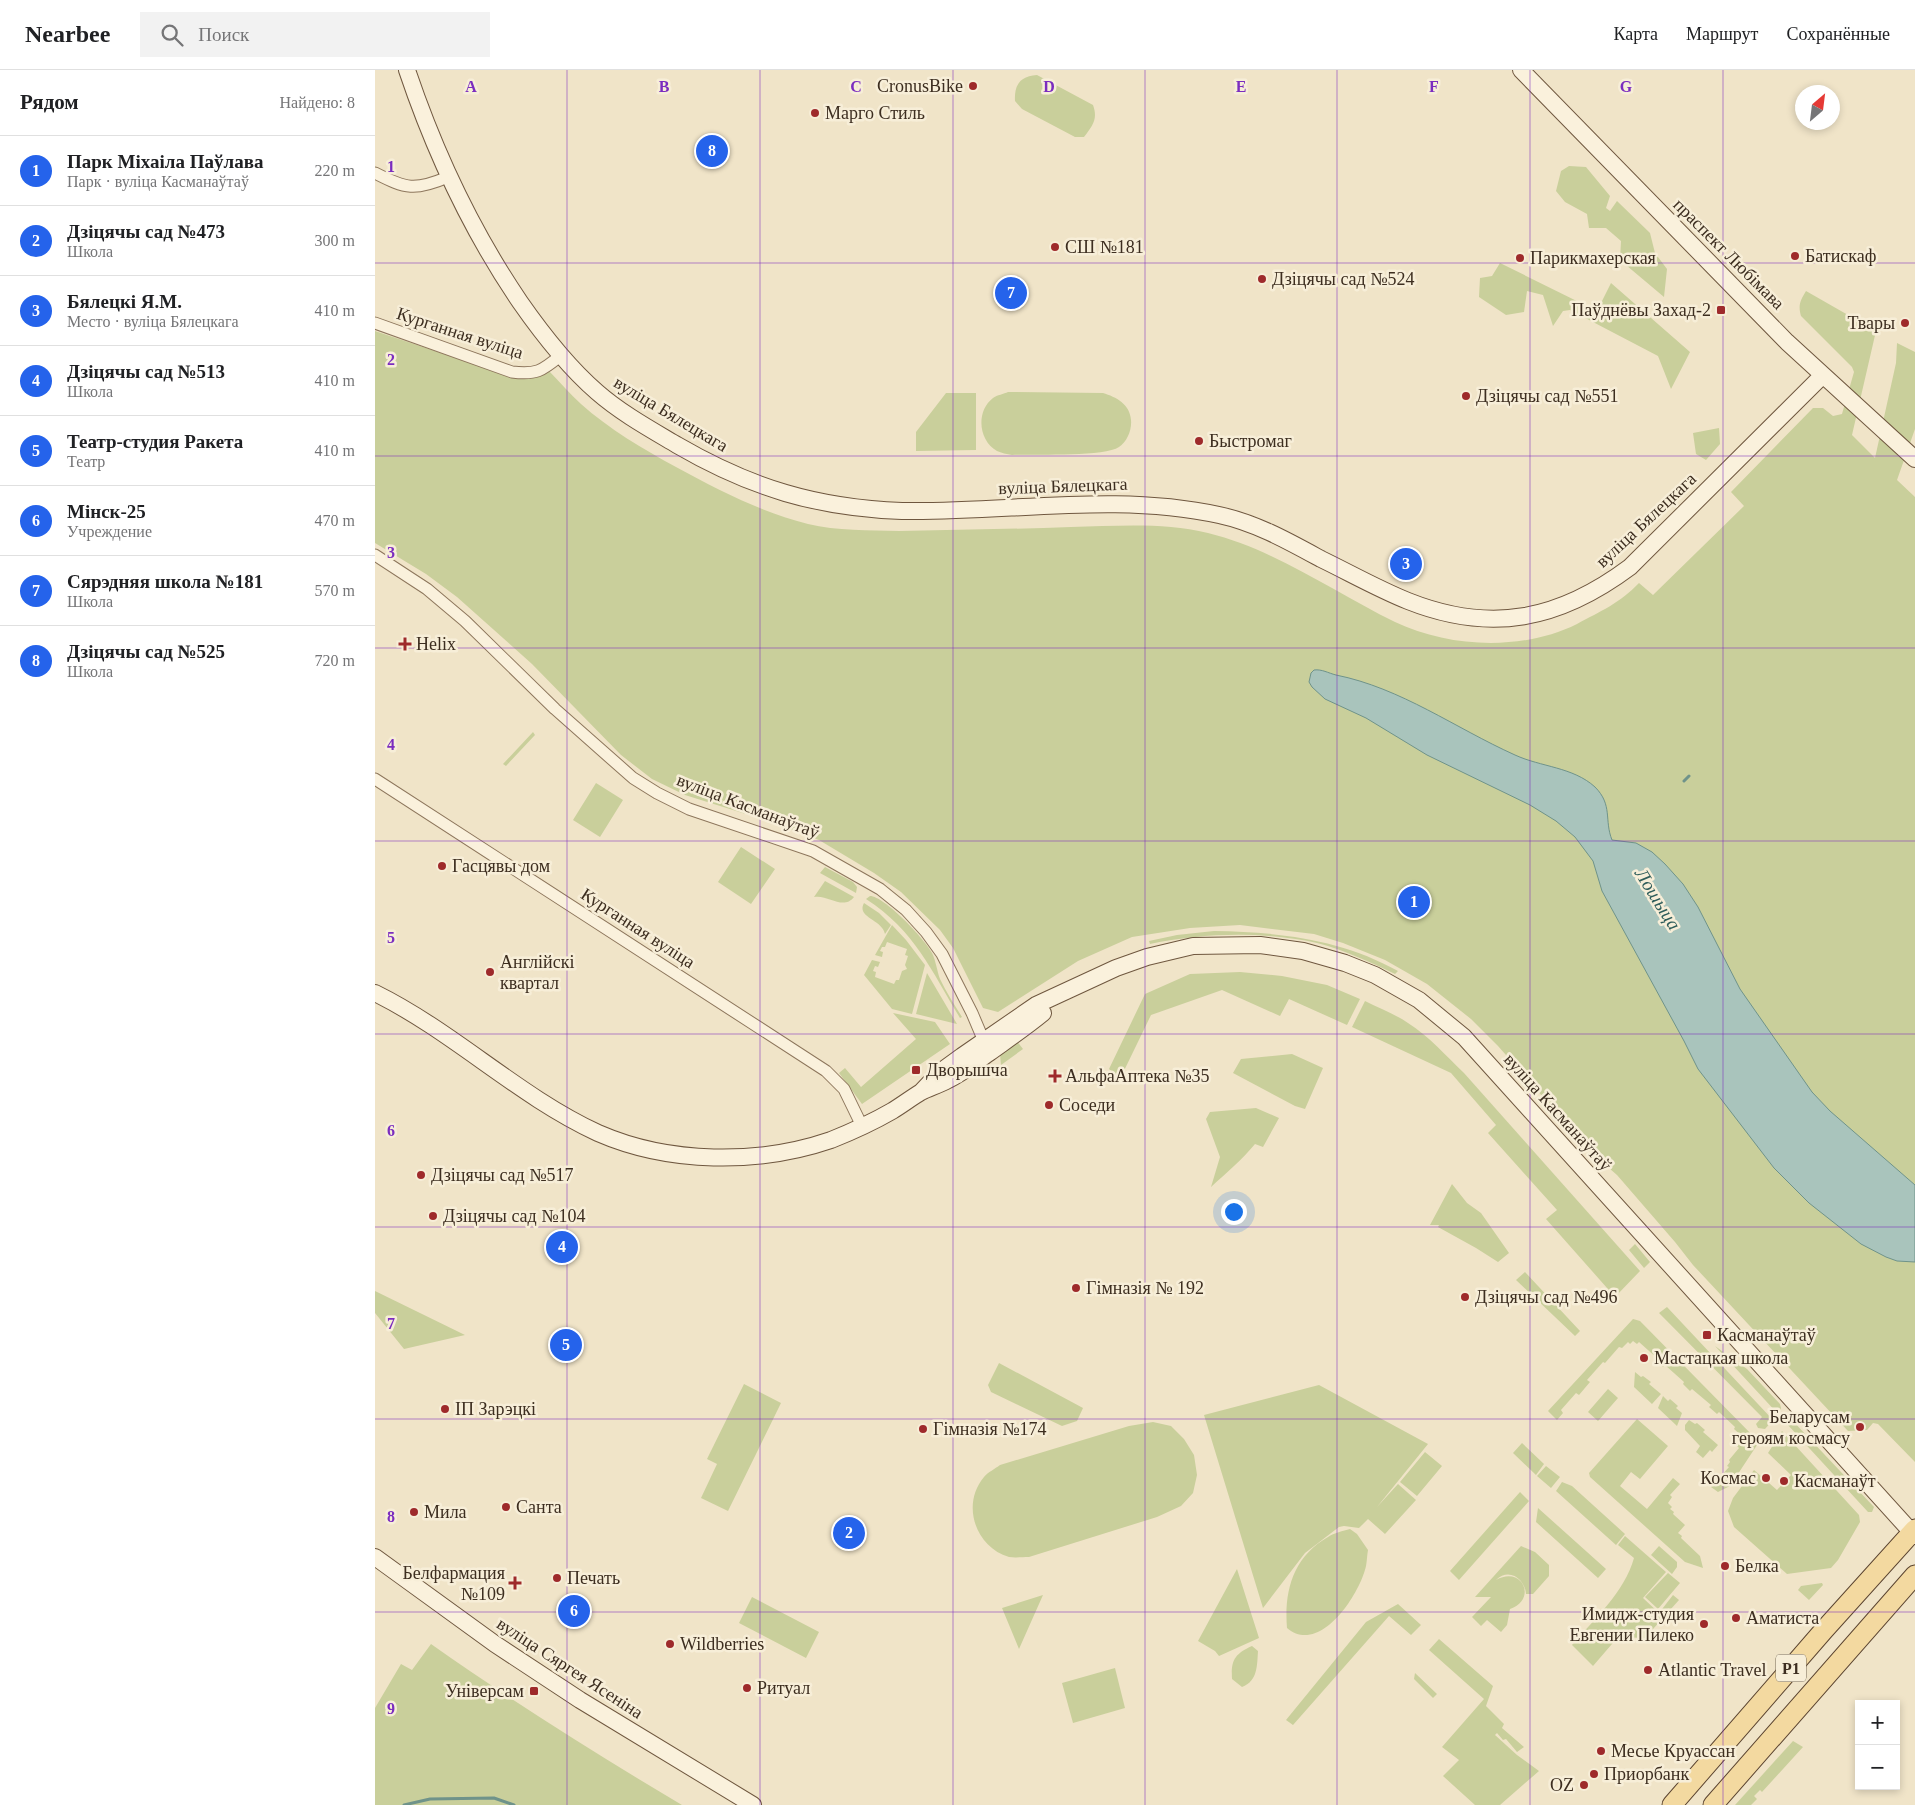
<!DOCTYPE html>
<html lang="ru">
<meta charset="utf-8">
<style>
:root{--surface:#fff;--page:#f2f2f2;--text:#202124;--muted:#757577;--line:#e0e0e0;--accent:#2563eb}
body{margin:0;font-family:"Times New Roman",serif;background:var(--page);color:var(--text)}
.controls{position:absolute;right:15px;bottom:15px;display:grid;overflow:hidden;border-radius:0px;box-shadow:0 2px 8px #0003}
.controls button{width:45px;height:45px;display:grid;place-items:center;padding:0;border:0;border-bottom:1px solid var(--line);background:var(--surface);color:var(--text);font:25px sans-serif}
.compass{position:absolute;left:1420px;top:15px;width:45px;height:45px;border-radius:50%;background:var(--surface);box-shadow:0 2px 8px #0003;rotate:28deg}
.you{position:absolute;left:858px;top:1141px;width:18px;height:18px;margin:-12px;border:4px solid #fff;border-radius:50%;background:#1a73e8;box-shadow:0 0 0 8px #1a73e833}
.badge{display:grid;place-items:center;width:32px;height:32px;border-radius:50%;background:var(--accent);color:#fff;font-size:16px;font-weight:700}
.pin{position:absolute;translate:-50% -50%;border:2px solid #fff;box-shadow:0 1px 5px #0006}
.list{margin:0;padding:0;list-style:none}
h2{display:flex;justify-content:space-between;align-items:center;height:65px;margin:0;padding:0 20px;font-size:21px}
h2 small{font-size:16px;font-weight:400;color:var(--muted)}
.list li{display:grid;grid-template-columns:32px 1fr auto;gap:15px;align-items:center;box-sizing:border-box;height:70px;padding:0 20px;border-top:1px solid var(--line)}
.list b{display:block;font-size:19px;white-space:nowrap}
.list p{margin:0;font-size:16px;white-space:nowrap;color:var(--muted)}
.list em{font-size:16px;font-style:normal;color:var(--muted)}
.icon{flex:none;width:28px;height:28px;fill:none;stroke:currentColor;stroke-width:2;stroke-linecap:round;stroke-linejoin:round}
.map{position:relative;flex:none;width:1540px;height:1735px;overflow:hidden}
header{display:flex;align-items:center;gap:30px;box-sizing:border-box;height:70px;padding:0 25px;background:var(--surface);border-bottom:1px solid var(--line)}
header strong{font-size:24px}
nav{display:flex;gap:28px;margin-inline-start:auto;font-size:18px}
.search{width:350px;height:45px;background:var(--page);display:flex;align-items:center;gap:12px;box-sizing:border-box;padding:0 18px;border-radius:0px;color:var(--muted);font-size:19px}
main{display:flex}
aside{flex:1;background:var(--surface)}
.map>svg:first-child{display:block}
.green{fill:#c9cf9b}
.water{fill:#a9c4bc;stroke:#6f938a}
.lines{fill:none;stroke-linecap:round;stroke-linejoin:round}
.stream{stroke:#6f938a;stroke-width:3}
.street-casing{stroke:#8d765c;stroke-width:13}
.secondary-casing{stroke:#6f573f;stroke-width:18}
.primary-casing{stroke:#5b4430;stroke-width:21}
.street{stroke:#faf1dc;stroke-width:11}
.secondary{stroke:#faf1dc;stroke-width:16}
.primary{stroke:#f3d9a0;stroke-width:19}
.grid{fill:none;stroke:#7b2cbf;stroke-width:1;stroke-opacity:0.55}
.poi-dot{fill:#9e2a2b;stroke:#f7eed8;stroke-width:2}
.labels{text-anchor:middle;dominant-baseline:central;stroke-width:5;stroke-linejoin:round;paint-order:stroke}
.shield{fill:#f7eed8;stroke:#756857;stroke-width:1}
.shield-label{font-size:16px;font-weight:bold;fill:#3d2e20}
.poi-label{font-size:18px;fill:#3d2e20;stroke:#f7eed8;text-anchor:start}
.street-label{font-size:18px;fill:#3d2e20;stroke:#f7eed8}
.water-label{font-size:19px;font-style:italic;fill:#2f5d5a;stroke:#f7eed8}
.grid-label{font-size:16px;text-anchor:middle;font-weight:bold;fill:#7b2cbf;stroke:#f7eed8;stroke-width:5;stroke-linejoin:round;paint-order:stroke}
</style>
<header>
<strong>Nearbee</strong>
<div class="search"><svg class="icon" aria-label="search" viewBox="0 0 24 24"><circle cx="10" cy="10" r="6"/><path d="M15 15l6 6"/></svg>Поиск</div>
<nav><a>Карта</a><a>Маршрут</a><a>Сохранённые</a></nav>
</header>
<main>
<aside>
<h2>Рядом<small>Найдено: 8</small></h2>
<ul class="list">
<li><span class="badge">1</span><div><b>Парк Міхаіла Паўлава</b><p>Парк · вуліца Касманаўтаў</p></div><em>220 m</em></li>
<li><span class="badge">2</span><div><b>Дзіцячы сад №473</b><p>Школа</p></div><em>300 m</em></li>
<li><span class="badge">3</span><div><b>Бялецкі Я.М.</b><p>Место · вуліца Бялецкага</p></div><em>410 m</em></li>
<li><span class="badge">4</span><div><b>Дзіцячы сад №513</b><p>Школа</p></div><em>410 m</em></li>
<li><span class="badge">5</span><div><b>Театр-студия Ракета</b><p>Театр</p></div><em>410 m</em></li>
<li><span class="badge">6</span><div><b>Мінск-25</b><p>Учреждение</p></div><em>470 m</em></li>
<li><span class="badge">7</span><div><b>Сярэдняя школа №181</b><p>Школа</p></div><em>570 m</em></li>
<li><span class="badge">8</span><div><b>Дзіцячы сад №525</b><p>Школа</p></div><em>720 m</em></li>
</ul>
</aside>
<div class="map">
<svg width="1540" height="1735" viewBox="0 0 1540 1735">
<rect width="100%" height="100%" fill="#f0e4c8"/>
<path class="green" d="M662,5l56,30c5,14 0,20 -9,32h-9l-53,-28 -7,-8c-1,-17 6,-25 22,-26z
M1194,96l17,1 24,29 -4,12 4,3 7,-10 33,32 5,20 12,16 -3,28 -44,-37 1,-19 -15,-13h-17l-2,-14 -22,-12 -9,-11 5,-20z
M1125,193l97,48 14,-28 79,69 -19,37 -13,-33 -88,-46 -7,1 -10,15 -10,-31 -16,-4 -3,21 -18,3 -27,-18 1,-19 12,-2z
M1431,221l70,40 -24,104 23,23 21,-95 1,-20 18,9v77l-18,51 18,17v965l-37,-38 -5,-1 -6,7 -19,1 -155,-166 -18,-23 -58,-67 -23,-20 -96,-109 -27,-27 -44,-35 -42,-24 -42,-17 -29,-9 -74,-9 -50,3 -58,9 -54,24 -80,51 -15,-4 -30,-60 -13,-18 -39,-38 -27,-19 -55,-33 -48,-18 -86,-27 -33,-16 -31,-24 -89,-91 -75,-67 -31,-23 -51,-31v-212l138,46 31,-3 5,-3c11,11 21,23 32,33 28,25 62,45 95,63 42,23 85,45 132,57 29,7 61,6 91,7 57,-1 115,-2 172,-4 46,-1 92,-5 137,6 66,16 126,59 187,89 55,26 128,29 182,2 24,-13 43,-21 62,-41l14,12 91,-89 -13,-14 82,-84h10l10,8 9,-2 12,-42 -2,-5 -51,-51c-3,-11 -1,-15 5,-25z
M633,322l95,1c13,4 27,11 28,27 1,10 -4,22 -12,27 -15,10 -86,7 -107,8 -5,-1 -11,-2 -15,-4 -19,-11 -21,-40 -4,-53 4,-3 11,-4 15,-6z
M571,323h30v57l-60,1v-19z
M1344,358l1,16 -14,16 -10,-6 -3,-21z
M158,662l2,3 -29,31 -3,-2z
M221,713l27,17 -23,37 -27,-17z
M366,777l34,22 -24,35 -33,-22z
M450,797l28,15 4,5 -1,6 -36,-20z
M450,811l29,16c-11,14 -26,-3 -40,0z
M495,826c14,0 55,43 62,57 4,8 5,18 8,26 6,13 14,25 22,38l-2,1c-29,-48 -45,-87 -94,-119z
M489,833l15,10 12,12 -6,9c-3,-15 -29,-16 -21,-31z
M517,855l14,15 19,25 -13,49 -20,-5 -28,-34 8,-15 8,2 -2,5 -3,-1 -2,5 3,1 -1,5 19,7 2,-4h3l3,-9 5,-2 -2,-4 3,-9 -3,-1 2,-6 -20,-7 -2,5h-3l-2,4 3,1 -1,5 -7,-2z
M839,861c64,1 127,8 184,40l-3,3c-25,-12 -51,-24 -78,-31 -55,-12 -113,-10 -167,1l-1,-3 28,-6z
M865,902l42,4 45,9 33,14 -13,26 -58,-26 -9,17 -58,-26 -71,25 -31,64 -11,-10 36,-75 45,-20z
M552,903l30,51 -41,-10z
M990,931c14,7 30,13 43,22 21,13 38,33 56,50l176,198 -25,26 -69,-78 11,-9 -69,-77 8,-8 -45,-52 -99,-46z
M518,943l42,9 15,22 -88,60 -23,-31 6,-5 16,19 55,-48z
M641,970l7,9 -22,16 -1,-11z
M917,984l31,14 -18,41 -10,-3 -62,-33 8,-14z
M881,1038l23,10 -16,29 -8,-3c-13,16 -29,29 -44,43l9,-30 -14,-38 4,-7z
M1077,1114l15,19 14,10 28,40 -11,9 -22,-14 -38,-21 1,-2h-9z
M1260,1174l15,18 -6,6 -15,-18z
M1150,1202l55,59 -5,5 -59,-56z
M0,1221l90,44 -61,14 -29,-36z
M1292,1237l106,113 -8,9 -7,-1 -2,-4 6,-7 -103,-104z
M1258,1249l7,2 119,121 -29,44 -12,6 -7,-5 18,-20 -2,-1 3,-4 -1,-2 10,-12 -2,-2 3,-4 -2,-2 4,-4 -8,-7 1,-2 -16,-15 -2,2 -8,-7 2,-2 -19,-16 -2,2 -7,-7 1,-2 -19,-17 -2,2 -7,-6 2,-2 -19,-17 -2,2 -4,-3 -3,3 -2,-2 -6,6 -3,-1 -14,16 -2,-1 -16,18 3,2 -11,13 -3,-2 -15,17 2,3 -6,7 -9,-9z
M1340,1276l32,23 33,35 1,4 -3,6z
M624,1293l84,45 -6,13 -15,5 -71,-34 -3,-7z
M1260,1302l6,5 2,-1 8,6 -2,2 12,10 -9,10 -18,-17z
M369,1314l37,19 -53,108 -27,-13 16,-34 -10,-5z
M944,1315l109,59 -51,63 21,-23 18,16 -31,34 -17,-15 -9,9 -15,-2 -5,1 -34,26 -42,55 -59,-193z
M1233,1319l10,9 -20,23 -10,-9z
M1288,1326l5,5 2,-2 8,7 -2,2 6,5 -5,13 -19,-18z
M1262,1349l31,27 -28,33 -9,-7 -11,14 27,23 26,-31 7,6 -10,11 2,2 -4,6 4,4 -2,2 4,3 -1,2 12,11 -7,8 4,3 -1,2 19,18 3,12 -18,-6 -95,-85 -1,-4z
M1414,1349h2l83,88 -2,5h-4l-81,-88z
M1314,1350l6,4 2,-1 8,7 -2,2 15,13 -6,7 -2,-2 -7,8 -7,-6 4,-6 -15,-16v-5z
M778,1352l18,4 13,13 10,16 3,20 -4,18 -12,13 -24,11 -128,40c-6,0 -14,1 -20,0 -34,-10 -48,-53 -25,-80 4,-5 11,-8 16,-12l129,-39z
M1407,1361l77,84 1,7 -22,38 -7,8 -44,6 -53,-47 -6,-16 5,-13 21,-28 23,20 14,-15 -23,-22z
M1147,1373l22,21 -8,11 -23,-22z
M1050,1382l17,14 -25,30 -17,-14z
M1171,1396l14,11 -9,11 -14,-12z
M1187,1412l10,4 53,48 -9,11 -60,-54z
M1145,1422l9,9 -70,79 -9,-9z
M1163,1438l68,61 -8,9 -62,-56z
M975,1459l7,5 11,16c-1,5 -1,11 -2,16 -6,28 -46,90 -79,62 -3,-37 6,-71 41,-91 6,-4 15,-6 22,-8z
M1250,1466l41,36 -23,26 16,15 14,-18 6,5 -34,38 -27,-1 -25,29 -21,-21c23,-27 52,-52 62,-87l-16,-13z
M1146,1476l14,6 14,13v11l-16,18h-7c-1,-15 -17,-27 -30,-14 26,-15 42,19 14,29l-3,16 -6,7 -14,-12 -6,6 -9,-9 19,-20h-16z
M1284,1476l18,16v5l-5,7 -21,-19z
M862,1499l22,69 -40,18 -4,-5 -17,-10z
M1293,1503l12,10 -22,26 -13,-12z
M1447,1513l1,2 -14,15 -11,-10 3,-4z
M668,1525l-24,54 -17,-41z
M377,1527l67,35 -13,26 -67,-35z
M1023,1534l23,21 -10,10 -22,-19 -96,109 -7,-5 80,-98z
M1064,1569l54,47 -7,20 18,18 -2,4 22,19 -7,5 -11,-13 -3,1 -6,-7 -2,2 22,20 22,16 -39,34h-25l-32,-29 16,-16 -17,-13 42,-48 -55,-49z
M56,1574c81,57 165,110 251,161h-307v-97l26,-44 11,6z
M877,1576l6,5c-1,14 0,30 -16,36l-10,-8c-1,-18 2,-25 20,-33z
M740,1598l10,40 -52,15 -11,-40z
M1040,1603l22,21 -4,4 -19,-19z
M1418,1671l10,6 -41,45 -2,-2 -6,6 3,3 -6,6h-16z"/>
<path class="water" d="M939,600c8,-1 14,3 22,5 65,13 119,53 179,80 26,12 58,12 80,32 18,18 9,33 17,53l24,3 16,9 13,12 18,20 15,23 42,82 72,103 18,19 85,74v77l-18,-1 -11,-4 -25,-13 -52,-41 -35,-35 -76,-99 -14,-28 -82,-150 -9,-30 -18,-24 -19,-16 -26,-16 -103,-50 -61,-37 -41,-19 -13,-12 -3,-5 2,-9z"/>
<g class="lines">
<path class="stream" d="M1309,711l5,-5
M29,1735l26,-6 64,-1 20,7"/>
<defs>
<path id="street" d="M0,103c31,16 40,18 73,4
M0,253l137,49c24,3 30,-1 48,-16
M0,485l52,34 38,32 90,88 78,69 24,15 32,16 124,42 67,38 26,21 20,22 16,22 30,59 14,33
M0,709l451,292 18,18 18,37"/>
<path id="secondary" d="M32,0c28,83 64,160 113,232 23,33 47,64 77,90 24,21 53,37 80,53 74,43 140,63 225,66 106,2 212,-19 317,4 37,8 69,26 102,44 29,14 57,30 87,42 83,33 151,19 222,-34l193,-192
M1146,0l266,272 128,117
M0,923c79,39 143,103 223,140 71,31 160,32 233,7 20,-8 42,-18 61,-29 10,-6 19,-13 29,-19 8,-4 18,-7 27,-12 15,-7 28,-18 41,-27 18,-13 37,-26 54,-40
M546,1022l19,-20 22,-16 74,-51 80,-37 31,-11 46,-11 67,-1 43,6 42,12 30,12 44,25 45,37 451,499
M0,1487l120,87 85,56 173,105"/>
<path id="primary" d="M1297,1735l152,-175 91,-101
M1338,1735l202,-230"/>
</defs>
<use href="#street" class="street-casing"/>
<use href="#secondary" class="secondary-casing"/>
<use href="#primary" class="primary-casing"/>
<use href="#street" class="street"/>
<use href="#secondary" class="secondary"/>
<use href="#primary" class="primary"/>
</g>
<path class="grid" d="M192,0v1735M385,0v1735M578,0v1735M770,0v1735M962,0v1735M1155,0v1735M1348,0v1735M0,193h1540M0,386h1540M0,578h1540M0,771h1540M0,964h1540M0,1157h1540M0,1349h1540M0,1542h1540"/>
<g class="poi-dot">
<circle cx="598" cy="16" r="5"/>
<circle cx="440" cy="43" r="5"/>
<circle cx="680" cy="177" r="5"/>
<circle cx="1420" cy="186" r="5"/>
<circle cx="1145" cy="188" r="5"/>
<circle cx="887" cy="209" r="5"/>
<rect x="1341" y="235" width="10" height="10" rx="2.5"/>
<circle cx="1530" cy="253" r="5"/>
<circle cx="1091" cy="326" r="5"/>
<circle cx="824" cy="371" r="5"/>
<path d="M27.5 566.5h5v5h5v5h-5v5h-5v-5h-5v-5h5z"/>
<circle cx="67" cy="796" r="5"/>
<circle cx="115" cy="902" r="5"/>
<rect x="536" y="995" width="10" height="10" rx="2.5"/>
<path d="M677.5 998.5h5v5h5v5h-5v5h-5v-5h-5v-5h5z"/>
<circle cx="674" cy="1035" r="5"/>
<circle cx="46" cy="1105" r="5"/>
<circle cx="58" cy="1146" r="5"/>
<circle cx="701" cy="1218" r="5"/>
<circle cx="1090" cy="1227" r="5"/>
<rect x="1327" y="1260" width="10" height="10" rx="2.5"/>
<circle cx="1269" cy="1288" r="5"/>
<circle cx="70" cy="1339" r="5"/>
<circle cx="1485" cy="1357" r="5"/>
<circle cx="548" cy="1359" r="5"/>
<circle cx="1391" cy="1408" r="5"/>
<circle cx="1409" cy="1411" r="5"/>
<circle cx="131" cy="1437" r="5"/>
<circle cx="39" cy="1442" r="5"/>
<circle cx="1350" cy="1496" r="5"/>
<circle cx="182" cy="1508" r="5"/>
<path d="M137.5 1505.5h5v5h5v5h-5v5h-5v-5h-5v-5h5z"/>
<circle cx="1361" cy="1548" r="5"/>
<circle cx="1329" cy="1554" r="5"/>
<circle cx="295" cy="1574" r="5"/>
<circle cx="1273" cy="1600" r="5"/>
<circle cx="372" cy="1618" r="5"/>
<rect x="154" y="1616" width="10" height="10" rx="2.5"/>
<circle cx="1226" cy="1681" r="5"/>
<circle cx="1219" cy="1704" r="5"/>
<circle cx="1209" cy="1715" r="5"/>
</g>
<g class="labels">
<rect class="shield" x="1401" y="1584.5" width="30" height="27" rx="4"/>
<g class="shield-label">
<text x="1416" y="1598">Р1</text>
</g>
<g class="poi-label">
<text x="588" y="16" text-anchor="end">CronusBike</text>
<text x="450" y="43">Марго Стиль</text>
<text x="690" y="177">СШ №181</text>
<text x="1430" y="186">Батискаф</text>
<text x="1155" y="188">Парикмахерская</text>
<text x="897" y="209">Дзіцячы сад №524</text>
<text x="1336" y="240" text-anchor="end">Паўднёвы Захад-2</text>
<text x="1520" y="253" text-anchor="end">Твары</text>
<text x="1101" y="326">Дзіцячы сад №551</text>
<text x="834" y="371">Быстромаг</text>
<text x="41" y="574">Helix</text>
<text x="77" y="796">Гасцявы дом</text>
<text x="125" y="892">Англійскі<tspan x="125" dy="21">квартал</tspan></text>
<text x="551" y="1000">Дворышча</text>
<text x="690" y="1006">АльфаАптека №35</text>
<text x="684" y="1035">Соседи</text>
<text x="56" y="1105">Дзіцячы сад №517</text>
<text x="68" y="1146">Дзіцячы сад №104</text>
<text x="711" y="1218">Гімназія № 192</text>
<text x="1100" y="1227">Дзіцячы сад №496</text>
<text x="1342" y="1265">Касманаўтаў</text>
<text x="1279" y="1288">Мастацкая школа</text>
<text x="80" y="1339">ІП Зарэцкі</text>
<text x="1475" y="1347" text-anchor="end">Беларусам<tspan x="1475" dy="21">героям космасу</tspan></text>
<text x="558" y="1359">Гімназія №174</text>
<text x="1381" y="1408" text-anchor="end">Космас</text>
<text x="1419" y="1411">Касманаўт</text>
<text x="141" y="1437">Санта</text>
<text x="49" y="1442">Мила</text>
<text x="1360" y="1496">Белка</text>
<text x="130" y="1503" text-anchor="end">Белфармация<tspan x="130" dy="21">№109</tspan></text>
<text x="192" y="1508">Печать</text>
<text x="1319" y="1544" text-anchor="end">Имидж-студия<tspan x="1319" dy="21">Евгении Пилеко</tspan></text>
<text x="1371" y="1548">Аматиста</text>
<text x="305" y="1574">Wildberries</text>
<text x="1283" y="1600">Atlantic Travel</text>
<text x="382" y="1618">Ритуал</text>
<text x="149" y="1621" text-anchor="end">Універсам</text>
<text x="1236" y="1681">Месье Круассан</text>
<text x="1229" y="1704">Приорбанк</text>
<text x="1199" y="1715" text-anchor="end">OZ</text>
</g>
<g class="street-label">
<text transform="translate(1354 184) rotate(45)">праспект Любімава</text>
<text transform="translate(85 263) rotate(18)">Курганная вуліца</text>
<text transform="translate(296 344) rotate(31)">вуліца Бялецкага</text>
<text transform="translate(688 416) rotate(-2)">вуліца Бялецкага</text>
<text transform="translate(1271 450) rotate(-43)">вуліца Бялецкага</text>
<text transform="translate(373 736) rotate(21)">вуліца Касманаўтаў</text>
<text transform="translate(263 858) rotate(33)">Курганная вуліца</text>
<text transform="translate(1183 1042) rotate(48)">вуліца Касманаўтаў</text>
<text transform="translate(195 1598) rotate(33)">вуліца Сяргея Ясеніна</text>
</g>
<g class="water-label">
<text transform="translate(1283 829) rotate(58)">Лошыца</text>
</g>
</g>
<g class="grid-label">
<text x="96" y="22">A</text>
<text x="289" y="22">B</text>
<text x="481" y="22">C</text>
<text x="674" y="22">D</text>
<text x="866" y="22">E</text>
<text x="1059" y="22">F</text>
<text x="1251" y="22">G</text>
<text x="16" y="102">1</text>
<text x="16" y="295">2</text>
<text x="16" y="488">3</text>
<text x="16" y="680">4</text>
<text x="16" y="873">5</text>
<text x="16" y="1066">6</text>
<text x="16" y="1259">7</text>
<text x="16" y="1452">8</text>
<text x="16" y="1644">9</text>
</g>
</svg>
<div class="controls">
<button>+</button>
<button>−</button>
</div>
<svg class="compass" viewBox="-18 -18 36 36"><path d="M0-13l5 13h-10z" fill="#e53935"/><path d="M0 13l5-13h-10z" fill="#757577"/></svg>
<div class="you"></div>
<div class="pin badge" style="left:1039px;top:832px">1</div>
<div class="pin badge" style="left:474px;top:1463px">2</div>
<div class="pin badge" style="left:1031px;top:494px">3</div>
<div class="pin badge" style="left:187px;top:1177px">4</div>
<div class="pin badge" style="left:191px;top:1275px">5</div>
<div class="pin badge" style="left:199px;top:1541px">6</div>
<div class="pin badge" style="left:636px;top:223px">7</div>
<div class="pin badge" style="left:337px;top:81px">8</div>
</div>
</main>
